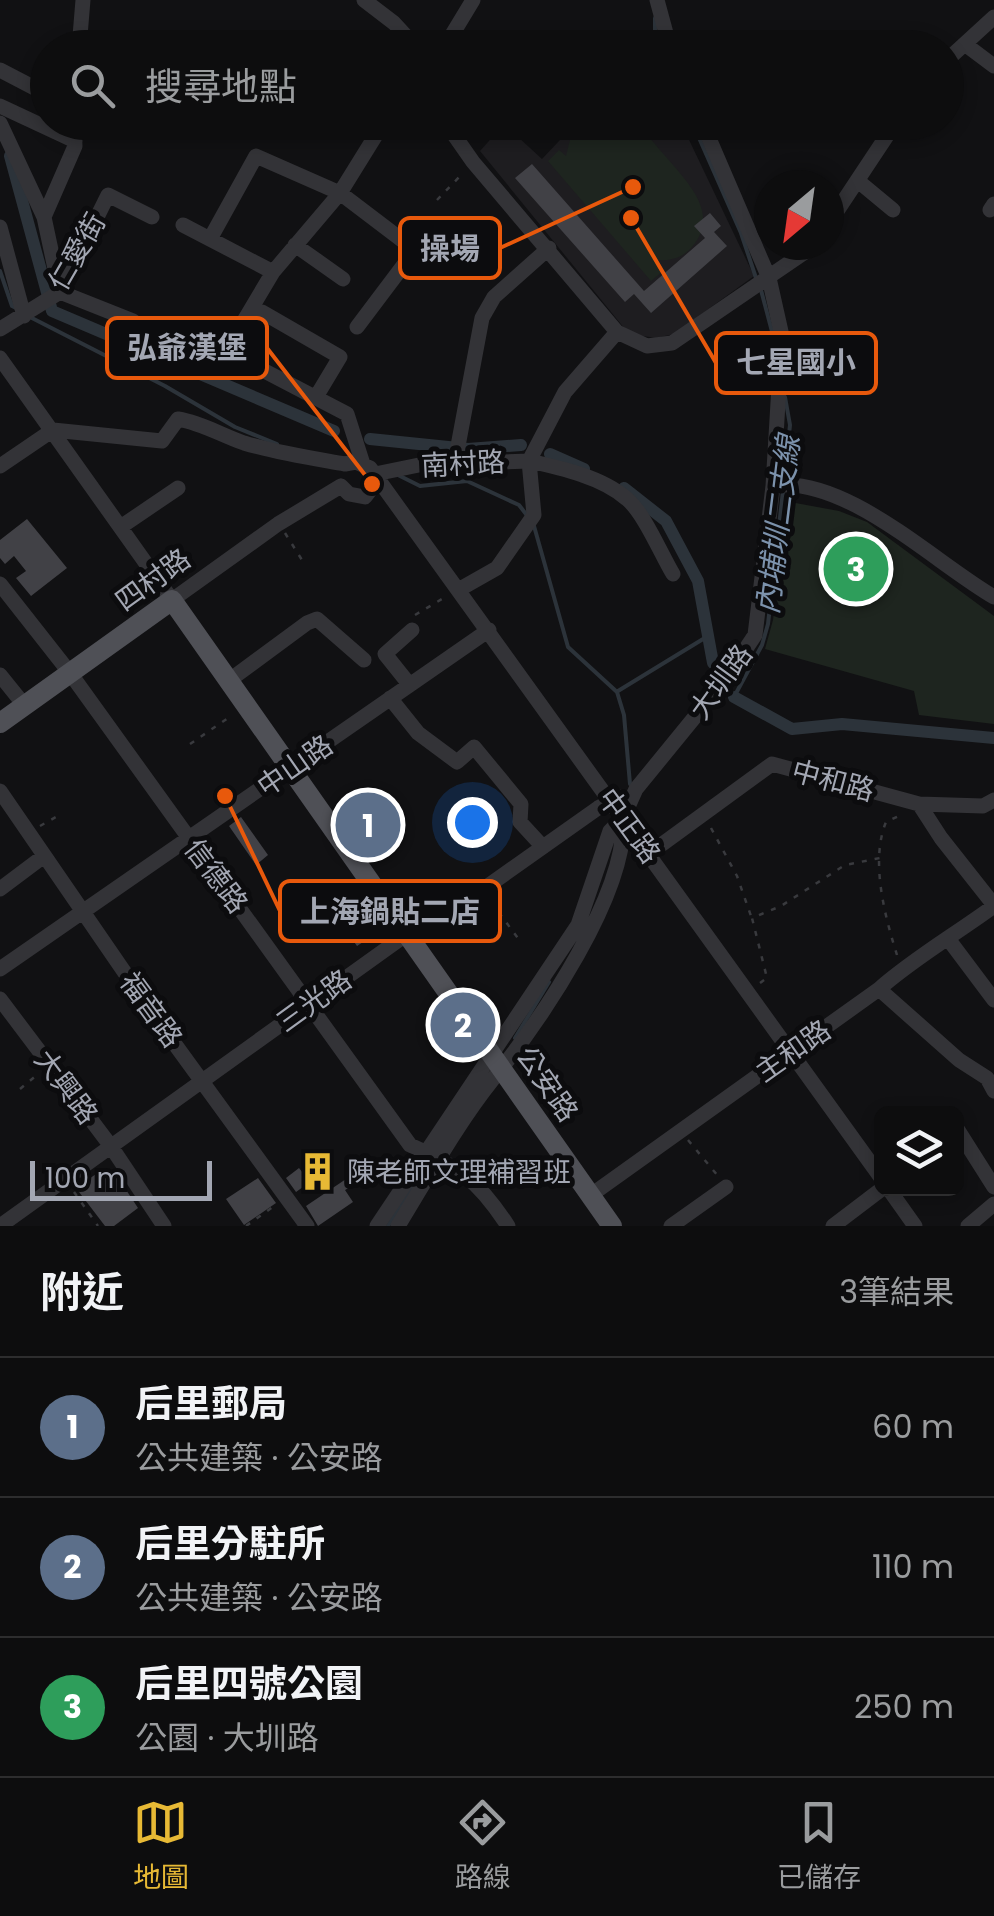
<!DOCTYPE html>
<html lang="zh-TW">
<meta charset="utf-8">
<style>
:root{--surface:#0d0d0e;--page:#161617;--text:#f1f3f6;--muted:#9a9c9e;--line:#2d2d2e;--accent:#e7b935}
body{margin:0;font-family:Poppins,"Noto Sans TC",sans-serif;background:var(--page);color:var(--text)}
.controls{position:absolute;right:30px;bottom:30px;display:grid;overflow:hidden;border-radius:15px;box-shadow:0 5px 15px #0003}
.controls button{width:90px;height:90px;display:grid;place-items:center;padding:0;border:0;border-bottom:2px solid var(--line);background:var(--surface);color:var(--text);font:50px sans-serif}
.compass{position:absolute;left:754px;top:170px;width:90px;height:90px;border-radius:50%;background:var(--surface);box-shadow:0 5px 15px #0003;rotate:209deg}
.scale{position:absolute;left:30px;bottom:25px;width:182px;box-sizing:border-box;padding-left:10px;border:5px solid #a3a7b3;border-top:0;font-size:28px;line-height:35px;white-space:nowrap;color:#a3a7b3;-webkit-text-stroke:8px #0c0c0e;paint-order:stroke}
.you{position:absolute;left:472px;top:822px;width:35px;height:35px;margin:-25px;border:8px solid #fff;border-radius:50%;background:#1a73e8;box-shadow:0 0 0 15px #1a73e833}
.badge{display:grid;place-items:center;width:65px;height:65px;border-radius:50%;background:var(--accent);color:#fff;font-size:32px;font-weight:700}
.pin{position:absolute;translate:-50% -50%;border:5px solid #fff;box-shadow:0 2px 10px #0006}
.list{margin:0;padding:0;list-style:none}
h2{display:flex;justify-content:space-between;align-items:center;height:130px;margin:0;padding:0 40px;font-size:42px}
h2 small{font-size:32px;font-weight:400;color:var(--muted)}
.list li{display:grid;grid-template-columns:65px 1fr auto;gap:30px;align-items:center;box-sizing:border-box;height:140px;padding:0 40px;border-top:2px solid var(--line)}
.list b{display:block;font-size:38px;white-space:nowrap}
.list p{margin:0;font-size:32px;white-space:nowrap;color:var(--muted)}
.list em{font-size:32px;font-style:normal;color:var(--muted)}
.icon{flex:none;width:55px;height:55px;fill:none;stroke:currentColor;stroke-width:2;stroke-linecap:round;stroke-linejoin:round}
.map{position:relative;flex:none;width:994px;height:1226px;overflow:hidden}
.search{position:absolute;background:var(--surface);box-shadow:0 5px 15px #0003;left:30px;right:30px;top:30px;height:110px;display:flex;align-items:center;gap:25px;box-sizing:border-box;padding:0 35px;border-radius:55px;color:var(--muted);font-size:38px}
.sheet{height:550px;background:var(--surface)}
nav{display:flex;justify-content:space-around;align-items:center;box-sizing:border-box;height:140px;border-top:2px solid var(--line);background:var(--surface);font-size:28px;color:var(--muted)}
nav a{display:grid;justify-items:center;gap:5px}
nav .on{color:var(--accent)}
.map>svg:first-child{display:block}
.built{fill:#1e1d20}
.green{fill:#1e251f}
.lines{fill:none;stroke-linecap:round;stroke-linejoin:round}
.stream{stroke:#2c333a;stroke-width:4}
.canal{stroke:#2c333a;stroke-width:12}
.building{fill:#414146}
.path{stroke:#393a3e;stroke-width:2.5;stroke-dasharray:5 8;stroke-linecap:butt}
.minor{stroke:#333337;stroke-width:15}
.major{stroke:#4f5056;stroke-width:20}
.labels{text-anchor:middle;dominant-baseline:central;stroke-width:10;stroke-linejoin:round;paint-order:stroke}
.street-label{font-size:28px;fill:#a3a7b3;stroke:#0c0c0e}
.poi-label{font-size:28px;fill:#a3a7b3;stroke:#0c0c0e;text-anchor:start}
.water-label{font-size:30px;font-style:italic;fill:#7c92ac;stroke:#0c0c0e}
.leader{fill:none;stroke:#e8590c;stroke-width:4}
.callout-dot{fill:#e8590c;stroke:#0c0c0e;stroke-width:4}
.callout{fill:#0c0c0e;stroke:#e8590c;stroke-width:4}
.callout-label{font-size:30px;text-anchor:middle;font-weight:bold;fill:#a3a7b3}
</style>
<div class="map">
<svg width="994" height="1226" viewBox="0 0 994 1226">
<rect width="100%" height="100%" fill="#111113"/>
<path class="built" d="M576,123h105l73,153 -80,58 -18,4 -27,-4 -149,-183 24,-27 38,35z"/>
<path class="green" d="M584,123h50c13,10 22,23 33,35 22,26 54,57 24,90 -10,11 -22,13 -37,12l9,11 -12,10 -103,-120 11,-11 7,6 4,-16z
M790,502l49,9 28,11 127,94v108l-75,-9 -5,-24 -149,-42 8,-29z"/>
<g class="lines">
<path class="stream" d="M655,18v18l4,12
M692,122l49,111 16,48
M0,271l12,35 4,2
M761,290l14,53
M28,316l137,70 70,41 42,17
M398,475l22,11 47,-5 52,24 10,13
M784,481l6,-56 -5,-28
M534,526l34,121 49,45 7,23 6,69
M618,691l90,-55
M734,697l28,-52 6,-21 15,-133
M515,1038l34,-56
M388,1226l29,-47"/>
<path class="canal" d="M10,156l42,155 282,120
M370,439l98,10 53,-4
M550,454l34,15
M624,488l42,33 32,60 15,82
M734,697l58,32 50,-5 152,14"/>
</g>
<path class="building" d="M532,164l112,127 61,-53 -11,-12 16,-13 11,13 -7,6 13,14 -76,67 -17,-19 -9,8 -110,-124z
M27,519l40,49 -36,28 -15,-18 10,-7 -12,-15 -9,8 -5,-6v-18z
M241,817l27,38 -12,10 -27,-39z
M351,894l27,38 -21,14 -27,-37z
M299,1168l11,14 -14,10 -10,-14z
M108,1172l9,4 21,32 -24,18h-9l-29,-38 20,-14 9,3z
M349,1177l5,8 -9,5 8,12 -35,24 -12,-20z
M258,1178l18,25 -32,22 -18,-26z"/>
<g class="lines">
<path class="path" d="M437,200l27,-28
M285,533l17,27
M415,615l32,-19
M190,744l41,-28
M40,826l21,-12
M711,828l26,48 14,40
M491,902l29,39
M897,955c-12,-38 -27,-94 -11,-133l15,-7
M760,983l7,-5 -15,-60 29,-12 64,-41 35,-7
M20,1089l18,-15
M688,1140l30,36
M74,1192l24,34
M246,1226l31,-22"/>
<path class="minor" d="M364,0l30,23 23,25
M657,0l13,48
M966,45l28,21
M79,48l4,-48
M444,48l29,-48
M946,61l48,-44
M0,70l48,25
M0,106l75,35
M74,122l1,24 -31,71 16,75 73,29
M0,123l44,94
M858,181l35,29
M990,210l4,-6
M829,223l67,-101
M183,225l90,47
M0,227l24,89
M210,239l46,-83 84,37 75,57 -58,77
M295,245l48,34
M262,312l78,45 -24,40
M0,329l60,-37 48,-97 44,22
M617,332l30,14 25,-3 133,-91 6,-7
M0,358l172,242 106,-76 63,-38
M53,430l109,11 16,-22c24,4 43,16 66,24 33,10 67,15 101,21l11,-2 14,6 512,711
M455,462l27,-144 12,-21 55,-49
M363,464l-16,-50 -121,-63 47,-79 67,-79 44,-71
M0,466l53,-36
M375,474l44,-9 110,-4 36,-69 52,-60 -144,-170 -28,-40
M341,486l8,8 16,3 10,-13v-10
M773,486c71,-12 162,77 221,111
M122,526l56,-38
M0,584l70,89 340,472c49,22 68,35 98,81
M460,589l37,-21 37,-53 -5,-54c32,7 73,16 98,38 17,14 34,55 46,75
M0,675l25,31
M227,682l80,-59 10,-4 47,41
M409,684l-24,-30 27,-24
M390,698l28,35 39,29 17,-15 47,57 -1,18 23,25
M0,791l158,230 149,205
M919,804l64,2 11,-6
M650,853l122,-89 147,40 22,34 53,67
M0,889l44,-33
M949,940l45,60
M0,969l489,-339
M879,989l80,71 28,18 7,13
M0,999l110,146 54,81
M956,1127l38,60
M888,1188l27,38
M591,1195l288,-206c35,-31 77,-55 115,-83
M0,1226l421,-302 61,-34 116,-82 21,-11
M377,1226l201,-301 32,-94 13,-13 13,-29 89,-109 30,-45 18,-149 9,-150 -13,-58 -67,-156
M398,1226c30,-49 59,-102 95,-147 47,-58 135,-186 130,-261
M671,1226l55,-39
M833,1226l50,-38
M968,1226l26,-22"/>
<path class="major" d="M0,723l172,-123 440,626"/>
</g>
<defs>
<symbol id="building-bare" viewBox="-9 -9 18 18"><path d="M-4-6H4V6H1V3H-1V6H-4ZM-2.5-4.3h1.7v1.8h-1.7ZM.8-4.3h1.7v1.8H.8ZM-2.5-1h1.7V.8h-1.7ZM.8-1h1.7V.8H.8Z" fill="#e7b935" stroke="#0c0c0e" stroke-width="2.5" paint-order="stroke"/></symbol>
</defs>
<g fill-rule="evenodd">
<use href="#building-bare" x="290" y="1144" width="55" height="55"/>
</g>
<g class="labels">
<g class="street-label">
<text transform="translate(77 252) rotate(-60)">仁愛街</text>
<text transform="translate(463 464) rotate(-3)">南村路</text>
<text transform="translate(153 580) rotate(-36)">四村路</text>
<text transform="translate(721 682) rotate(-54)">大圳路</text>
<text transform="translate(295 766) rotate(-35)">中山路</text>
<text transform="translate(833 781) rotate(15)">中和路</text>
<text transform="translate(629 826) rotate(54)">中正路</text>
<text transform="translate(216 876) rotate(53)">信德路</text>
<text transform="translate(314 1001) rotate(-36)">三光路</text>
<text transform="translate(151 1010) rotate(54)">福音路</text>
<text transform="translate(793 1051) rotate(-35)">主和路</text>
<text transform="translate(547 1084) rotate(55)">公安路</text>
<text transform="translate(66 1087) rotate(53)">大興路</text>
</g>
<g class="poi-label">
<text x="347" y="1172">陳老師文理補習班</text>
</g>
<g class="water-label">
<text transform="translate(778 525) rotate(-83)">內埔圳二支線</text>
</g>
</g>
<path class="leader" d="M633 187L500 248M372 484L267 348M631 218L716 363M225 796L280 911"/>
<g class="callout-dot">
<circle cx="633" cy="187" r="10"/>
<circle cx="372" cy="484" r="10"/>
<circle cx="631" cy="218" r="10"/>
<circle cx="225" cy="796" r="10"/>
</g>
<g class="callout">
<rect x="400" y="218" width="100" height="60" rx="10"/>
<rect x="107" y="318" width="160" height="60" rx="10"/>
<rect x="716" y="333" width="160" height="60" rx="10"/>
<rect x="280" y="881" width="220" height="60" rx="10"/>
</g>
<g class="callout-label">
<text x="450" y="259">操場</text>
<text x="187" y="358">弘爺漢堡</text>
<text x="796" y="373">七星國小</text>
<text x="390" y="922">上海鍋貼二店</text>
</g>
</svg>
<div class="controls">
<button><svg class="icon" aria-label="layers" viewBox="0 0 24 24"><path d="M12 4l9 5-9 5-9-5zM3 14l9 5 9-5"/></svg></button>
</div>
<svg class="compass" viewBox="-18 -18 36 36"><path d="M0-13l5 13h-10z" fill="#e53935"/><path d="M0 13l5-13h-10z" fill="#9a9c9e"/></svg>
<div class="scale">100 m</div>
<div class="you"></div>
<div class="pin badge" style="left:368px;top:825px;background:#5c6f8a">1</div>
<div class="pin badge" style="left:463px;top:1025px;background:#5c6f8a">2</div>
<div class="pin badge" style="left:856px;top:569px;background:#2e9e5b">3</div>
<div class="search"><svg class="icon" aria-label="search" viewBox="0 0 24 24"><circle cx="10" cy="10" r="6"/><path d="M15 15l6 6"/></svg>搜尋地點</div>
</div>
<section class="sheet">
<h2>附近<small>3筆結果</small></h2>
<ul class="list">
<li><span class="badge" style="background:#5c6f8a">1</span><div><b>后里郵局</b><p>公共建築 · 公安路</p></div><em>60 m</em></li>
<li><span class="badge" style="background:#5c6f8a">2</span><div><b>后里分駐所</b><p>公共建築 · 公安路</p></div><em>110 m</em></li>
<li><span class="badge" style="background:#2e9e5b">3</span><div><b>后里四號公園</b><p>公園 · 大圳路</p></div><em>250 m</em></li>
</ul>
</section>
<nav>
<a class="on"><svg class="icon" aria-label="map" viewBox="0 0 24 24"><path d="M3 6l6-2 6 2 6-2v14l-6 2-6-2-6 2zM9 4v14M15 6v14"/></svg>地圖</a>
<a><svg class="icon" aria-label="directions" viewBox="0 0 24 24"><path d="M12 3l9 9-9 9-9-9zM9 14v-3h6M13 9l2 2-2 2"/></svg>路線</a>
<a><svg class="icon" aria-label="saved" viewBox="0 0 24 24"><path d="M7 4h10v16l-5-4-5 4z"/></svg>已儲存</a>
</nav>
